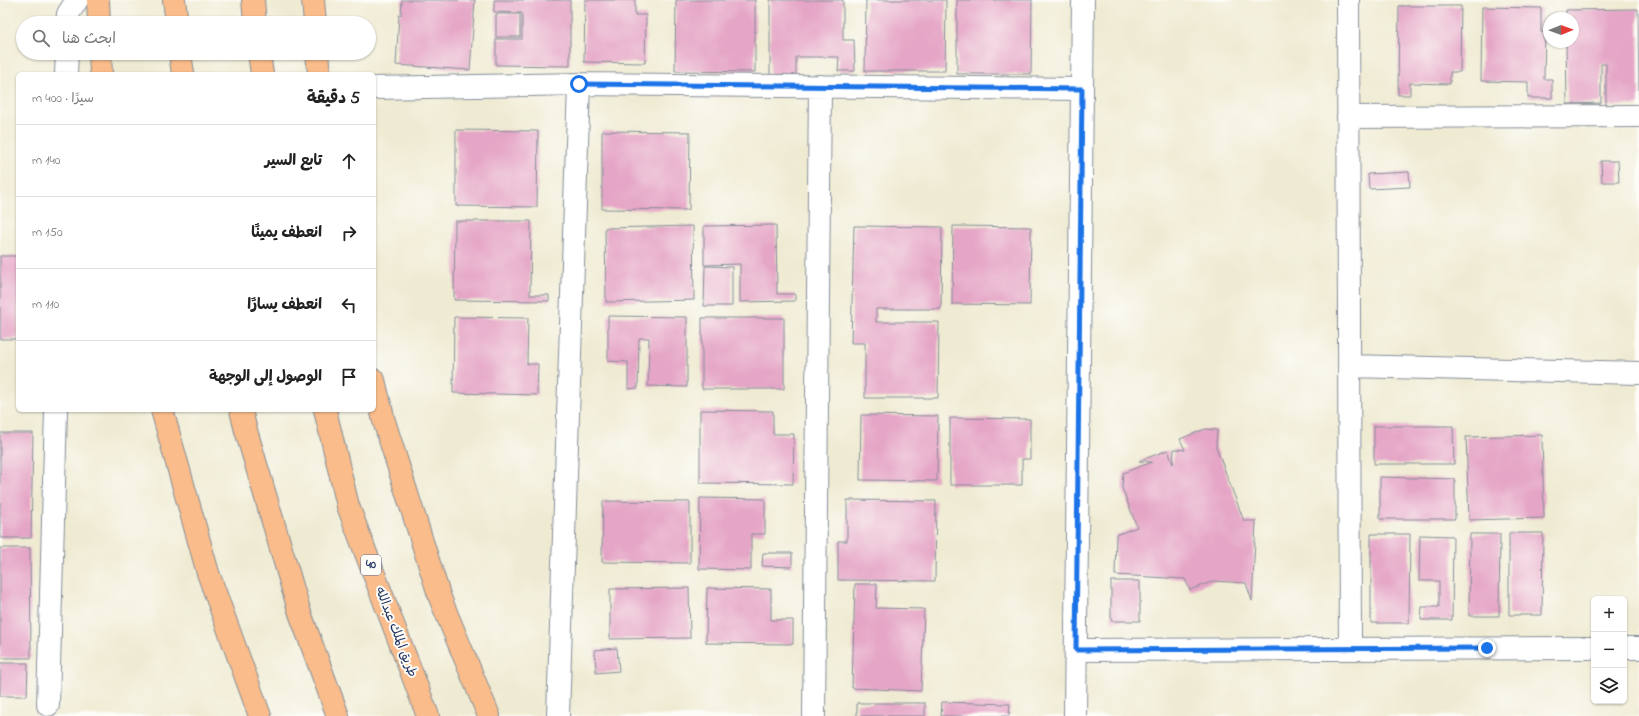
<!DOCTYPE html>
<html lang="ar">
<meta charset="utf-8">
<style>
:root{--surface:#fff;--page:#f6f6f6;--text:#222;--muted:#767676;--line:#e0e0e0}
body{margin:0;font-family:"Indie Flower","Playpen Sans Arabic",sans-serif;background:var(--page);color:var(--text);direction:rtl}
.controls{position:absolute;right:12px;bottom:12px;display:grid;overflow:hidden;border-radius:6px;box-shadow:0 1px 3px #0004}
.controls button{width:36px;height:36px;display:grid;place-items:center;padding:0;border:0;border-bottom:1px solid var(--line);background:var(--surface);color:var(--text);font:20px sans-serif}
.compass{position:absolute;left:1543px;top:12px;width:36px;height:36px;border-radius:50%;background:var(--surface);box-shadow:0 1px 3px #0004;rotate:89deg}
.stop{position:absolute;width:12px;height:12px;margin:-9px;border:3px solid #1a73e8;border-radius:50%;background:#fff}
.stop.end{background:#1a73e8;border-color:#fff;box-shadow:0 1px 4px #0008}
.list{margin:0;padding:0;list-style:none}
h2{display:flex;justify-content:space-between;align-items:center;height:52px;margin:0;padding:0 16px;font-size:17px}
h2 small{font-size:13px;font-weight:400;color:var(--muted)}
.list li{display:grid;grid-template-columns:26px 1fr auto;gap:12px;align-items:center;box-sizing:border-box;height:72px;padding:0 16px;border-top:1px solid var(--line)}
.list b{display:block;font-size:15px;white-space:nowrap}
.list em{font-size:13px;font-style:normal;color:var(--muted)}
.icon{flex:none;width:22px;height:22px;fill:none;stroke:currentColor;stroke-width:2;stroke-linecap:round;stroke-linejoin:round}
.map{position:relative;flex:none;width:1639px;height:716px;overflow:hidden;direction:ltr}
.search{position:absolute;background:var(--surface);box-shadow:0 1px 3px #0004;left:16px;top:16px;width:360px;height:44px;display:flex;align-items:center;gap:10px;box-sizing:border-box;padding:0 14px;border-radius:22px;color:var(--muted);font-size:15px}
.panel{position:absolute;background:var(--surface);box-shadow:0 1px 3px #0004;left:16px;top:72px;width:360px;height:340px;border-radius:6px;direction:rtl}
.map>svg:first-child{display:block}
.building{fill:#e5a5c6}
.lines{fill:none;stroke-linecap:round;stroke-linejoin:round}
.street-casing{stroke:#858d98;stroke-width:24}
.primary-casing{stroke:#858d98;stroke-width:24}
.highway-casing{stroke:#858d98;stroke-width:24}
.street{stroke:#fff;stroke-width:22}
.primary{stroke:#f9bc8a;stroke-width:22}
.highway{stroke:#f9bc8a;stroke-width:22}
.route{stroke:#1a73e8;stroke-width:5}
.labels{text-anchor:middle;dominant-baseline:central;stroke-width:4;stroke-linejoin:round;paint-order:stroke}
.shield{fill:#fdfcf7;stroke:#5f6c8c;stroke-width:1}
.shield-label{font-size:12px;font-weight:bold;fill:#1b2f5e}
.street-label{font-size:13px;fill:#1b2f5e;stroke:#fdfcf7}
</style>
<div class="map">
<svg width="1639" height="716" viewBox="0 0 1639 716">
<rect width="100%" height="100%" fill="#fdfcf7"/>
<filter id="ink" filterUnits="userSpaceOnUse"><feTurbulence type="fractalNoise" baseFrequency=".025" numOctaves="2"/><feDisplacementMap in="SourceGraphic" scale="8" xChannelSelector="R" yChannelSelector="G"/><feConvolveMatrix kernelMatrix="1 2 1 2 8 2 1 2 1" color-interpolation-filters="sRGB"/></filter>
<filter id="wash" filterUnits="userSpaceOnUse"><feTurbulence type="fractalNoise" baseFrequency=".012" numOctaves="4" result="noise"/><feDisplacementMap in="SourceGraphic" scale="16" xChannelSelector="R" yChannelSelector="G"/><feGaussianBlur stdDeviation="0.9" result="paint"/><feColorMatrix in="noise" values="0 0 0 0 0 0 0 0 0 0 0 0 0 0 0 0 0 1.4 0 .05"/><feComposite in="paint" operator="in"/></filter>
<g filter="url(#wash)">
<rect width="100%" height="100%" fill="#efebd3"/>
<g id="blocks">
<path class="building" d="M402,0h73l-5,70 -74,-5 3,-50h2z
M494,0h76v66l-74,-1v-26h26v-26l-28,-1z
M585,0h50v15h11l-1,48 -61,-1z
M676,0h79v72l-80,-1z
M770,0h73v40h11l1,31h-17l1,-14h-43v19h-26z
M866,0h80l-1,71h-80z
M957,0h75l-1,74h-74z
M1399,6h62l-1,66h-10v12l-40,-1v12h-12z
M1482,7l59,1v24h4l-1,47h8v19h-24v-16l-47,-1z
M1638,9l1,96 -33,1v-42h-5v39l-34,1 -1,-62h7v-24h-7v-8z
M496,14h24v23h-24z
M456,130l82,1 -1,76 -81,-1z
M602,131l88,1 -1,78 -87,-1z
M1601,161h17l1,21h-17z
M1409,172l1,15 -41,2 -1,-15z
M455,221h76l-1,74h19v6l-95,-1z
M776,225l1,69h18v7l-55,1v-38l-36,1v-39z
M693,226l1,74 -88,2 -1,-74z
M854,226l88,1 -1,82h-65v13h63l-1,76h-73v-55h-14z
M953,226l78,1 -1,78 -78,-1z
M0,256h18v83h-18z
M705,266l27,1v39h-28z
M608,316l79,1v70l-39,-1 1,-48h-10l-1,50 -10,1v-27l-20,-1z
M454,317l74,1 -1,46h11l-1,31 -84,-2z
M702,318h82v71h-82z
M700,410l73,1v23h21l-1,50 -93,-1z
M861,415l77,1 -1,65 -77,-1z
M950,418l80,1v40h-8v26h-72z
M1374,426h79l1,38h-80z
M1205,429l12,1 -1,17 28,74h12l-4,80 -6,-18 -32,-2 -24,9 -5,-11 -70,-4 1,-40 21,-8 -15,-39 1,-15 29,-11 -13,-1 29,-11 5,14 1,-15 11,1 -5,-11z
M0,433h33l-2,105h-31z
M1542,435l2,83 -75,2 -3,-83z
M1380,477l75,2v40h-75z
M700,498l65,1v35h-14v36l-52,-1z
M847,500l89,1 -1,80 -97,-1v-39h9z
M603,501l87,1v61l-88,-1z
M1509,533h34l-1,82h-33z
M1371,534h39l-1,89h-38z
M1470,534h30l-1,82h-30z
M1420,535l33,1 -1,84h-31l1,-13h17v-26h-20z
M0,548h30l1,110h-31z
M763,553h29v14l-30,-1z
M1111,581h29v40h-29z
M855,584h22l-1,24 48,1 -3,82 -69,-3z
M689,588l1,50 -80,1v-50z
M707,588l64,1v31h22v24l-87,-1z
M617,648l2,23 -23,2 -1,-23z
M0,663h28l-1,33h-27z
M942,702l68,2 -1,12h-68z
M857,703h68v13h-68z"/>
</g>
</g>
<g filter="url(#ink)">
<use href="#blocks" fill-opacity="0" stroke="#858d98" stroke-width="1"/>
<g class="lines">
<defs>
<path id="street" d="M1348,0l2,649
M67,23l1,-9 9,-14
M66,74l1,-21
M374,88l205,-4 503,5
M1348,117l291,-1
M1349,366l290,7
M1624,648h15
M1076,650l518,-2
M48,705l8,-295
M558,716l21,-632
M814,716l6,-630
M1075,716l8,-716"/>
<path id="primary" d="M98,0l1,23
M313,0l2,23
M100,53l1,21
M317,53l2,21
M374,380l10,41 56,177 49,118
M162,410l46,163 52,143"/>
<path id="highway" d="M174,0l3,23
M253,0l2,23
M180,53l3,21
M259,53l3,21
M241,410l4,17 55,186 38,103
M325,410l23,96 80,210"/>
</defs>
<use href="#street" class="street-casing"/>
<use href="#primary" class="primary-casing"/>
<use href="#highway" class="highway-casing"/>
<use href="#street" class="street"/>
<use href="#primary" class="primary"/>
<use href="#highway" class="highway"/>
</g>
</g>
<g class="lines" filter="url(#ink)">
<path class="route" d="M579,84l503,5 -6,561 411,-2"/>
</g>
<g class="labels">
<rect class="shield" x="361" y="555" width="20" height="20" rx="3"/>
<g class="shield-label">
<text x="371" y="565">40</text>
</g>
<g class="street-label">
<text transform="translate(396 632) rotate(69)">طريق الملك عبدالله</text>
</g>
</g>
</svg>
<div class="controls">
<button>+</button>
<button>−</button>
<button><svg class="icon" aria-label="layers" viewBox="0 0 24 24"><path d="M12 4l9 5-9 5-9-5zM3 14l9 5 9-5"/></svg></button>
</div>
<svg class="compass" viewBox="-18 -18 36 36"><path d="M0-13l5 13h-10z" fill="#e53935"/><path d="M0 13l5-13h-10z" fill="#767676"/></svg>
<div class="stop" style="left:579px;top:84px"></div>
<div class="stop end" style="left:1487px;top:648px"></div>
<div class="search"><svg class="icon" aria-label="search" viewBox="0 0 24 24"><circle cx="10" cy="10" r="6"/><path d="M15 15l6 6"/></svg>ابحث هنا</div>
<section class="panel">
<h2>5 دقيقة<small>سيرًا · 400 m</small></h2>
<ul class="list">
<li><svg class="icon" aria-label="ahead" viewBox="0 0 24 24"><path d="M12 20V5M6 11l6-6 6 6"/></svg><div><b>تابع السير</b></div><em>140 m</em></li>
<li><svg class="icon" aria-label="right" viewBox="0 0 24 24"><path d="M7 20v-9h11M14 6l5 5-5 5"/></svg><div><b>انعطف يمينًا</b></div><em>150 m</em></li>
<li><svg class="icon" aria-label="left" viewBox="0 0 24 24"><path d="M17 20v-9H6M10 6l-5 5 5 5"/></svg><div><b>انعطف يسارًا</b></div><em>110 m</em></li>
<li><svg class="icon" aria-label="arrive" viewBox="0 0 24 24"><path d="M6 21V4h12l-3 4 3 4H6"/></svg><div><b>الوصول إلى الوجهة</b></div></li>
</ul>
</section>
</div>
